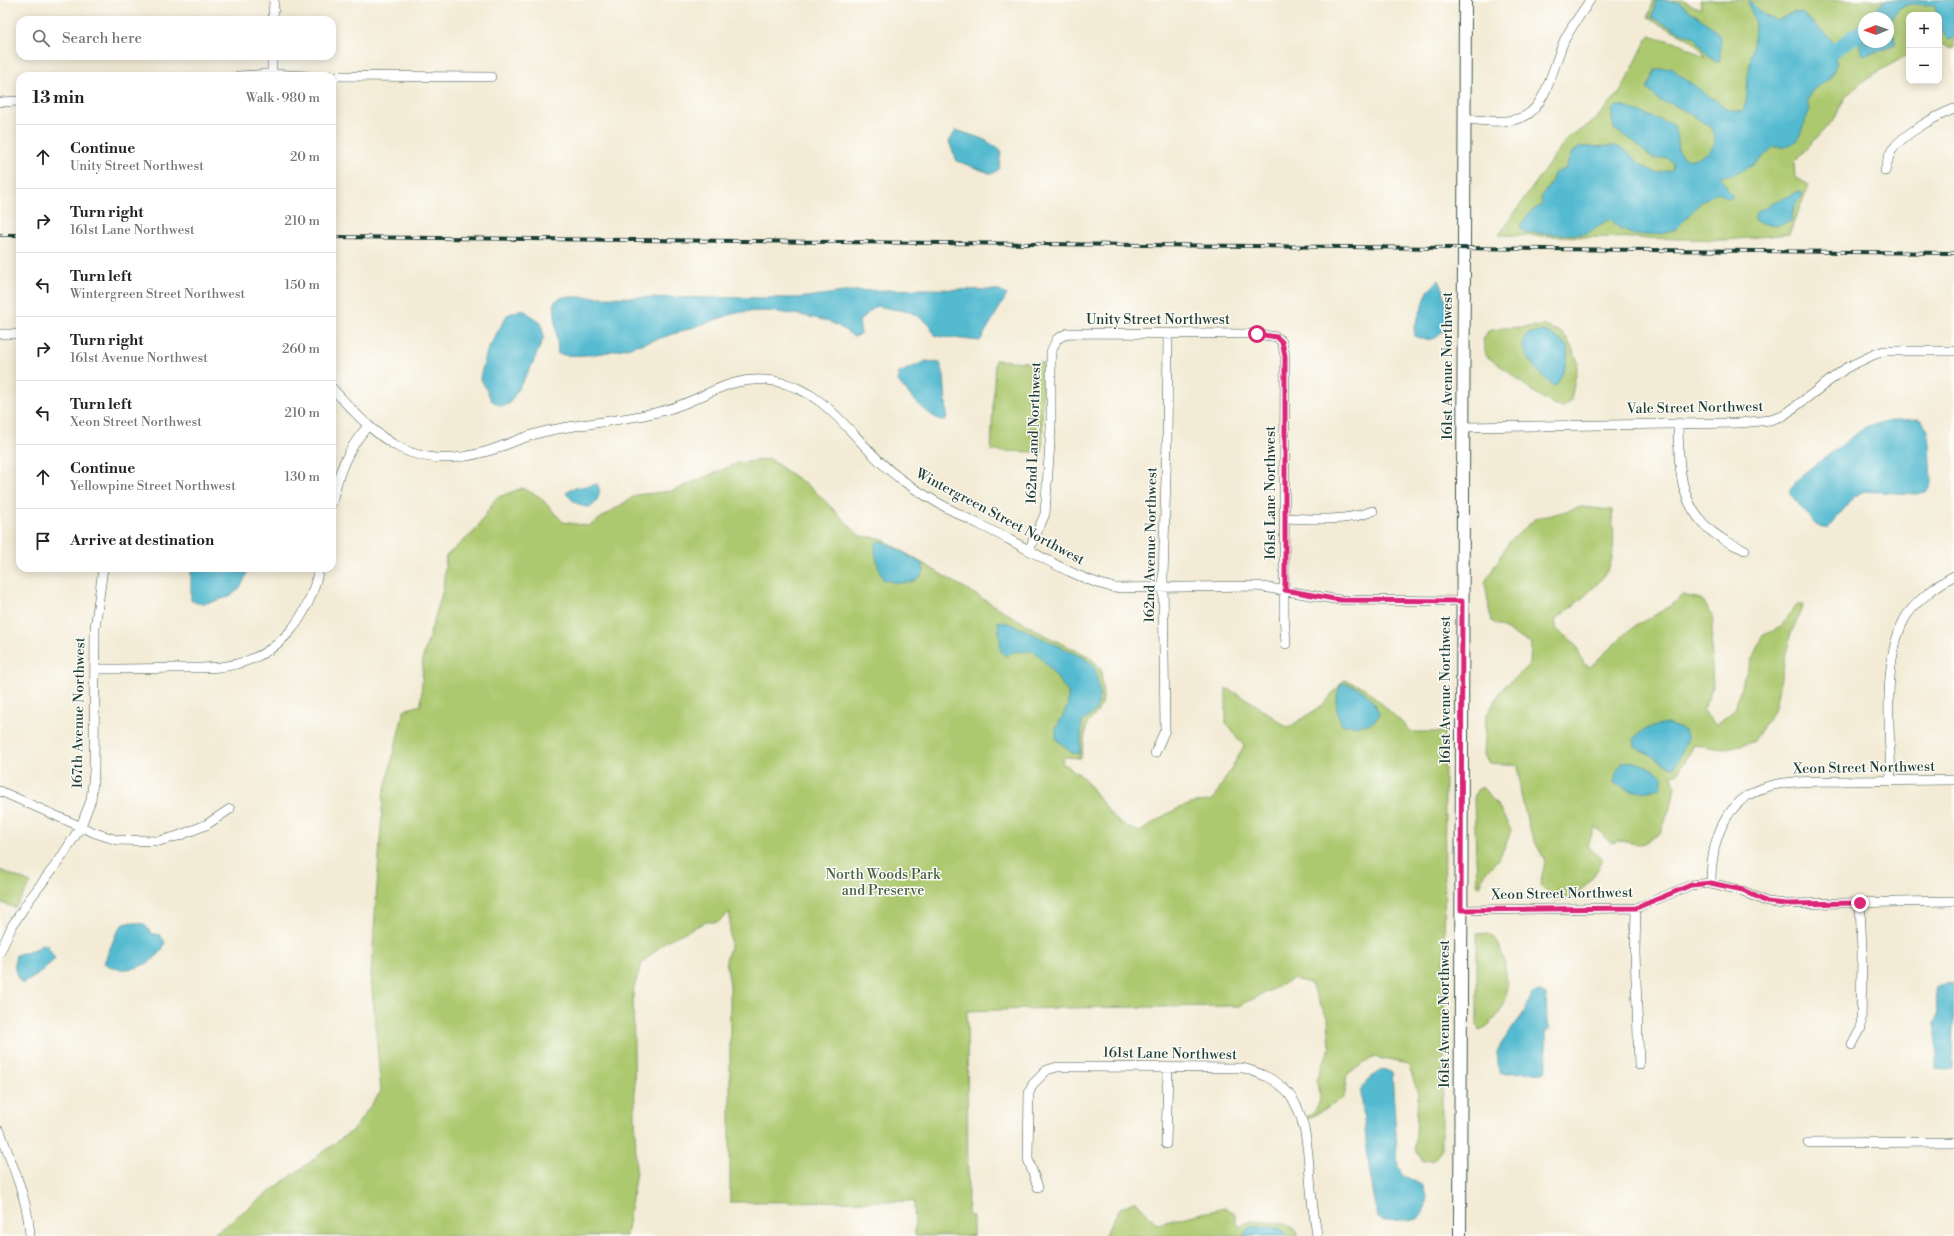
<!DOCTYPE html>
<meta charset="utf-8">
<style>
:root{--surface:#fff;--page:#f2f2f2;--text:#202124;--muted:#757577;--line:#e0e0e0}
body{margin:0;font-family:"Libre Bodoni",serif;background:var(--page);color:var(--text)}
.controls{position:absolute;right:12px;top:12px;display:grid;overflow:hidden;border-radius:8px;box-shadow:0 2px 10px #0003}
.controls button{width:36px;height:36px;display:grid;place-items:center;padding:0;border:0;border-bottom:1px solid var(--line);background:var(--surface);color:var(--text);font:20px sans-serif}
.compass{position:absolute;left:1858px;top:12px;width:36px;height:36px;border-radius:50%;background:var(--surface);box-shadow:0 2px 10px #0003;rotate:269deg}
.stop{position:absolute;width:12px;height:12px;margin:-9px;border:3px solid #db2777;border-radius:50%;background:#fff}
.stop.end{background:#db2777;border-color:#fff;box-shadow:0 1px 4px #0008}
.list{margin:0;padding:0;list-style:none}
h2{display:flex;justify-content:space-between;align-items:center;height:52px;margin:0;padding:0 16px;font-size:17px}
h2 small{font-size:13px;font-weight:400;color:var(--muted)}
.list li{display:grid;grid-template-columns:26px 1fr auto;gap:12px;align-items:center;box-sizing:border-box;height:64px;padding:0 16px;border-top:1px solid var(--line)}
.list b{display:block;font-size:15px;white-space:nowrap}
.list p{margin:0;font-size:13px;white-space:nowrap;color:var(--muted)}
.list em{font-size:13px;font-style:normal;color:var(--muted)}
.icon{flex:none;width:22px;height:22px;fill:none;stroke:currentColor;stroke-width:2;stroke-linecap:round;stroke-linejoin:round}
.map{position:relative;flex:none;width:1954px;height:1236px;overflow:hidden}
.search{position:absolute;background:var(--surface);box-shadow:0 2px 10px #0003;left:16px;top:16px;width:320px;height:44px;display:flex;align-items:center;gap:10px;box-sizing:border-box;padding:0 14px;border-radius:12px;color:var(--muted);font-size:15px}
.panel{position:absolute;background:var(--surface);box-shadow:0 2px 10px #0003;left:16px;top:72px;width:320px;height:500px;border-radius:12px}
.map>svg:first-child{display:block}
.green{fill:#adc970;stroke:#668352;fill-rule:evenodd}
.water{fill:#52bad0;stroke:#387c82}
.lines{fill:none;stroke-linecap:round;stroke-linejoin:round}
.river{stroke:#52bad0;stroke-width:14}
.minor-casing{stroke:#3f574c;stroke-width:10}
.secondary-casing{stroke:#3f574c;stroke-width:14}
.minor{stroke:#fff;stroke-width:9}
.secondary{stroke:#fff;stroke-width:12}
.rail-casing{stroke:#1f3d34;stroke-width:4}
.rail{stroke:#fdfcf7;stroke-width:2.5;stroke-dasharray:8;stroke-linecap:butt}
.route{stroke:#db2777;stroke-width:5}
.labels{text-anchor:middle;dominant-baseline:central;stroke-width:3;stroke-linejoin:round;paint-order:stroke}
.street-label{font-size:14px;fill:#1f3d34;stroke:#fdfcf7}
.park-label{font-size:14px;fill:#426043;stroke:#fdfcf7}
</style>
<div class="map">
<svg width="1954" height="1236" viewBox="0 0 1954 1236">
<rect width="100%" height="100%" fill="#fdfcf7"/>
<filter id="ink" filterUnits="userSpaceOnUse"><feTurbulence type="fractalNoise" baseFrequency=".025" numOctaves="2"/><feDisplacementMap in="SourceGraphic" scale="8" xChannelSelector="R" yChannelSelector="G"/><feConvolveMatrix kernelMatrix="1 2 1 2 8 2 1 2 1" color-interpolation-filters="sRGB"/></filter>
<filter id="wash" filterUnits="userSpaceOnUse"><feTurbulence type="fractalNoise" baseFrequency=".012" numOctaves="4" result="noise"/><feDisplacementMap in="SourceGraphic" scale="16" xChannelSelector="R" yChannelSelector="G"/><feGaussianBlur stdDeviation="0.9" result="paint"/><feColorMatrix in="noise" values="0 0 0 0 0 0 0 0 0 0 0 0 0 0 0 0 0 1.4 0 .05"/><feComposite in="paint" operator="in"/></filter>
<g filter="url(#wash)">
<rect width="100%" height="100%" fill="#f3ebd5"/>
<path class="green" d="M1654,0h27l20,9 -1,-9h254v49l-15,-6v-28h-30v39l-42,24 -21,18 -11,22 -41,44 1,15 14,8 -20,49 -62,6 -228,-5 68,-97 27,-17 27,-30 28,-56 32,9 24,14c-7,-22 -40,-28 -57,-41zM1864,18h24v24h-24z
M1545,326l15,6 7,6 11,24 -7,38 -9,8c-28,-11 -50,-36 -76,-52l-3,-16 5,-9 15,-3z
M995,360l48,3 -1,89 -51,-1z
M770,459l45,32 45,45 20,2 164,97 46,22 11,12 2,30 -6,14 -10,11 -6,34 -17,-1 -2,6 20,13 31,41 9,8 18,7c26,-18 41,-29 73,-32l31,-54 -18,-23v-35l26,14 36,26 36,-24 20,-24 21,8 47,44h33l-1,339h-2v77l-8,12 -11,1 -8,-12 3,-56 -10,-29 -34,-7 -25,16 -4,6 1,11 -3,8 -35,21 -1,-2c14,-9 16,-22 9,-36l14,-34 -2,-28 -18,-36 -17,-4 -54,27 -182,2 -90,3 1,204 5,1v20h-58l-1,-35 -184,1v-217l-4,-25 4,-13v-35l-12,10h-12l-40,19 -24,22 -9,28 3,180 -10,65h-415l143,-107 27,-38 -10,-115 12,-179 21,-87 17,-5 2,-48 20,-67 3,-34 29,-25 21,-33 26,-10 18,9 23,25 26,4 47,-31 36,-4 66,-28z
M1582,507l30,3c1,17 5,45 -5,61 -11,18 -35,36 -52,49l2,10 18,13 9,21 6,3 39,-37 43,-25 10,-10 19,4 12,16 -2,33 2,38 -10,25 13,14 19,-16 8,-29 19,-44 17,-8 18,-23h6l-13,31 -16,75 -21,31 -30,7 -29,-4 -16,28 -6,4 3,9 -3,16 -11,30 -15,11 -9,1 -17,-3 -10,2 -14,-16 -9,18 16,16 -13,20 -17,18 -18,1 -15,-15 5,-24 -15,-29 -9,-37 -3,-30 -29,-2 -5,-8 2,-39 17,-28 27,-24 1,-20 -40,-23 -6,-39 24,-40 26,-23z
M1482,787l16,19 13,24c-4,11 -7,21 -14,30 -10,13 -12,8 -17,27l-3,-2 -3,-87 3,-8z
M0,870l31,13 -16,25 -15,-6z
M1487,933c2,2 6,4 8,6 9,10 14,46 11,60 -3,11 -15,28 -27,31l-2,-5v-91z
M1136,1201l21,23 67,-16 10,4 5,15 11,-6 34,2 13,8 1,5h-194l16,-28z"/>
<path class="water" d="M1656,0l22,2 34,25 8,10v24h-5l-6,-4 -14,-20 -15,-5 -28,-15z
M1749,0l15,15 13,6 16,-9 9,1 30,27v12l5,11 -7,15 -19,14 -4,10 3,7 -12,31 -12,7h-13c-20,21 -26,23 -53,30l13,20 -4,2 -12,-7 -16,10 -26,28 -13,4 -27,1 -15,-6 -9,-10c-9,3 -14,9 -22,13 -10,5 -52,1 -65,0l-4,-6 10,-14 12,-7 -1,-8 10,-14 3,-10 11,-4 7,-16 8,-6 35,-1 9,3 17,16 15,8 16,-3 1,-7 -6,-5 -14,1 -20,-18 -19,-12c-2,-10 -7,-28 11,-22l49,18 4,17 -1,7c2,3 5,8 9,9 10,4 28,-6 29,-18 0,-3 -2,-8 -3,-12l-23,-15 -17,-9 -12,-3 -13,-12 8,-19 17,-3 7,8 50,35 13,2c7,-12 4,-23 6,-36 2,-18 7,-35 7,-53 0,-9 -8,-14 -6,-23z
M1885,0h69v39l-7,-1 -6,-9 -2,-14h-2l-3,-10 -23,-1 -12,4 -11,17v-7h-21z
M1864,24v18h24v-14l6,6 1,10 -12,6 -20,5 -5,-12z
M956,130l27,9 18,11 -2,19 -7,5 -35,-13 -8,-19z
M1799,191l3,1v4l-8,10 -3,15c-11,6 -24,4 -36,0v-7c6,-7 33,-17 44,-23z
M1439,280c11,20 15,73 -24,56l-1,-7 14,-38z
M923,289l74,1 10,5 -27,46 -44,-5 -9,-14 -17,-10 -34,-6 -17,15 2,13 -7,3c-19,-15 -26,-16 -49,-21 -20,-4 -44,-6 -64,-4 -12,2 -24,8 -35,11 -40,13 -107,39 -148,31l-4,-52 9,-5 236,1 52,-7z
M522,309l19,14 3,14 -13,30 -22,37 -7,2 -10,-5 -12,-24 7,-26 20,-36z
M1544,331l8,3 15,12c2,15 -3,28 -12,40 -10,-4 -45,-42 -27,-52 4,-2 11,-2 16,-3z
M926,361l14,2 4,12 3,42 -2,4c-14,-1 -39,-29 -47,-40l1,-8z
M1918,419l4,2 5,7 2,16 2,39 -5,9 -10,2 -52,-3 -10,6 -26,31h-6l-6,-3 -25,-30 -2,-5 14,-16 64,-48 30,-6z
M597,484c3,4 3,7 1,13 -5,19 -24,7 -32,-4l4,-4z
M879,541l8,2 35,21 2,7c-8,16 -27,13 -41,8 -5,-11 -8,-23 -8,-35z
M191,568h57c-5,21 -13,28 -33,33 -9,3 -17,4 -24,-1z
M998,621l14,3 72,34 10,7 6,29 -5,18 -13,10 -2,32 -8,-1 -16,-14v-10l12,-24v-13c-12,-14 -20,-29 -34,-41l-21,1 -7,4 -5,-5z
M1342,683c22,5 27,11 38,31 -7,14 -24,11 -38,11 -7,-15 -8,-28 0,-42z
M1667,724l17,6 4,8 -13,29h-5l-35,-21 -1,-8c9,-10 20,-12 33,-14z
M1631,761l16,5 16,10 -2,11c-19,8 -29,5 -47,-4l2,-10 6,-10z
M131,922l13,2 7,9 9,2 5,7c-4,18 -28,29 -46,27 -5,0 -11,-4 -15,-6l12,-29 6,-9z
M41,944l6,1 8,14 -19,17 -14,8c-7,-10 -9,-17 -6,-29l22,-7z
M1954,983l-2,86 -5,1 -11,-1v-42l-2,-5 3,-5 -1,-30 3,-2z
M1541,991l5,3 1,29 3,5 -4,3 1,39 -4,2 -44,1 -2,-21 4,-8 24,-33 7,-17 2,-2z
M1384,1069l8,4 6,94 5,8 20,11 3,11 -3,17 -6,5 -33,2 -6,-3 -9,-50 -8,-76 6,-12z
M1271,1226l10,3 8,7h-46l6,-9z"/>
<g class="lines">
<path class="river" d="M1832,52l32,-23"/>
</g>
</g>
<g filter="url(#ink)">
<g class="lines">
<defs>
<path id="minor" d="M273,20l1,-20
M272,74v-18
M238,76l34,-2 34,2
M332,76l159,1
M0,102l20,-1
M1464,119c19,1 43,6 61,-3 23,-12 29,-55 40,-77 7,-14 17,-26 25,-39
M1885,171c2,-6 3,-15 7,-21 11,-16 44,-34 62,-41
M0,334h20
M332,388c47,52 81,86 156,63 20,-6 38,-16 59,-20 40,-9 82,-10 122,-22 38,-11 60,-35 105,-28 58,10 81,65 124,96 34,26 74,43 112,63 34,18 67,39 105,48l142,-2 83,14 122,1
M1678,423c1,45 0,88 43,115 7,5 16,8 24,12
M1463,427l277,-4 30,-3 13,-4 63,-48 27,-13 11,-4h70
M332,503c6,-30 15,-53 35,-76
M1285,518c30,1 59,4 88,-7
M1029,550l16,-36 6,-86v-76l6,-13 11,-6 189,1 20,3 5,5 3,14 -1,259 2,29
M96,669c25,0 51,0 76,-1 18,0 37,1 55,-2 53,-9 82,-48 92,-98
M1155,753l10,-23 -2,-152 4,-136 1,-107
M1891,781c-1,-47 -9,-119 13,-161 8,-16 34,-36 50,-44
M0,791l95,42 22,7 42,1 19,-5 28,-11 24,-16
M1711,883l32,8 24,11 19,2 168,-3
M1636,908l-1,44 4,113
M1461,910l175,-2 55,-23 20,-2c0,-42 13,-84 58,-97 23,-6 51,-4 75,-5 37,0 73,-1 110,-1
M0,952l12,-26 17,-26 32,-42 20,-32 10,-26 3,-28 1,-144 8,-60
M1852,1045l9,-17 1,-77 -2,-48
M0,1131c12,35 28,67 30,105
M1808,1143l146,-1
M1166,1144l2,-76
M1038,1187l-10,-28 1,-66 4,-9 14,-14 10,-3h23l163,1c17,5 33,11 45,25 22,25 20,75 24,106 1,13 4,25 5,37"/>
<path id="secondary" d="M1460,1236l5,-1236"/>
</defs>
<use href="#minor" class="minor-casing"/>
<use href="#secondary" class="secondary-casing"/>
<use href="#minor" class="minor"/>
<use href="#secondary" class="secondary"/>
<defs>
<path id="rail" d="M0,235h20
M332,237l1622,16"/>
</defs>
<use href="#rail" class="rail-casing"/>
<use href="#rail" class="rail"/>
</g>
</g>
<g class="lines" filter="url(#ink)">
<path class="route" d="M1257,334l20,3 5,5 3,14v234l55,10 122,1 -1,309 175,-2 55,-23 20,-2 32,7 24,12 19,2 74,-1"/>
</g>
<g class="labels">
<g class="street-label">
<text x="1158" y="320">Unity Street Northwest</text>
<text transform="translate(1448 366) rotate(-90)">161st Avenue Northwest</text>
<text transform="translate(1695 408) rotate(-1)">Vale Street Northwest</text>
<text transform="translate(1034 433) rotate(-88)">162nd Land Northwest</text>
<text transform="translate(1271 493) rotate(-90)">161st Lane Northwest</text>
<text transform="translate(1000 517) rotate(28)">Wintergreen Street Northwest</text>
<text transform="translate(1151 545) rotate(-89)">162nd Avenue Northwest</text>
<text transform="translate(1446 690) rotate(-90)">161st Avenue Northwest</text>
<text transform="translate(79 713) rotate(-89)">167th Avenue Northwest</text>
<text transform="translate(1864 768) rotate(-1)">Xeon Street Northwest</text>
<text transform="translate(1562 894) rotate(-1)">Xeon Street Northwest</text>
<text transform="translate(1445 1014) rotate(-90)">161st Avenue Northwest</text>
<text transform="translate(1170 1054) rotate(1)">161st Lane Northwest</text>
</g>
<g class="park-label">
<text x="883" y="875">North Woods Park<tspan x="883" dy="16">and Preserve</tspan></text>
</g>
</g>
</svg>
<div class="controls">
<button>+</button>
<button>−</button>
</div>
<svg class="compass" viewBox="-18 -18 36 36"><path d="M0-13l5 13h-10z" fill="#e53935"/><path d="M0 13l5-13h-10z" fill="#757577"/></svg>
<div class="stop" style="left:1257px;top:334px"></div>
<div class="stop end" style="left:1860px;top:903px"></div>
<div class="search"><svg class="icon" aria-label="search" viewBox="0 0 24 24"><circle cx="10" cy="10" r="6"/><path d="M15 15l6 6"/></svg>Search here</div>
<section class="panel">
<h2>13 min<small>Walk · 980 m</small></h2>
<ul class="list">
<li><svg class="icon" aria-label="ahead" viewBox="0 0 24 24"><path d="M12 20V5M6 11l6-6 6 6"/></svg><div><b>Continue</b><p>Unity Street Northwest</p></div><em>20 m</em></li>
<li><svg class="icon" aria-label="right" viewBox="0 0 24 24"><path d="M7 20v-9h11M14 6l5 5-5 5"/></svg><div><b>Turn right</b><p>161st Lane Northwest</p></div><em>210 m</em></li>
<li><svg class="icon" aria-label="left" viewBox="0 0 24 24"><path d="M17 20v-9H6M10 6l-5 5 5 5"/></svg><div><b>Turn left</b><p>Wintergreen Street Northwest</p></div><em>150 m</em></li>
<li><svg class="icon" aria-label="right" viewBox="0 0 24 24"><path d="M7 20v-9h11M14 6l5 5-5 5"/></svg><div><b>Turn right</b><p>161st Avenue Northwest</p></div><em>260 m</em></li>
<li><svg class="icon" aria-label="left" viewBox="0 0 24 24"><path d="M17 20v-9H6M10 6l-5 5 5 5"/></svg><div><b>Turn left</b><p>Xeon Street Northwest</p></div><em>210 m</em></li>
<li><svg class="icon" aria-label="ahead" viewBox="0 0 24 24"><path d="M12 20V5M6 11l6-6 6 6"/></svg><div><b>Continue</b><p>Yellowpine Street Northwest</p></div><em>130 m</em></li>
<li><svg class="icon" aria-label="arrive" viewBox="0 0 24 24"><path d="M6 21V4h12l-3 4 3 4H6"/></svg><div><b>Arrive at destination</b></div></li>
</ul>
</section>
</div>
